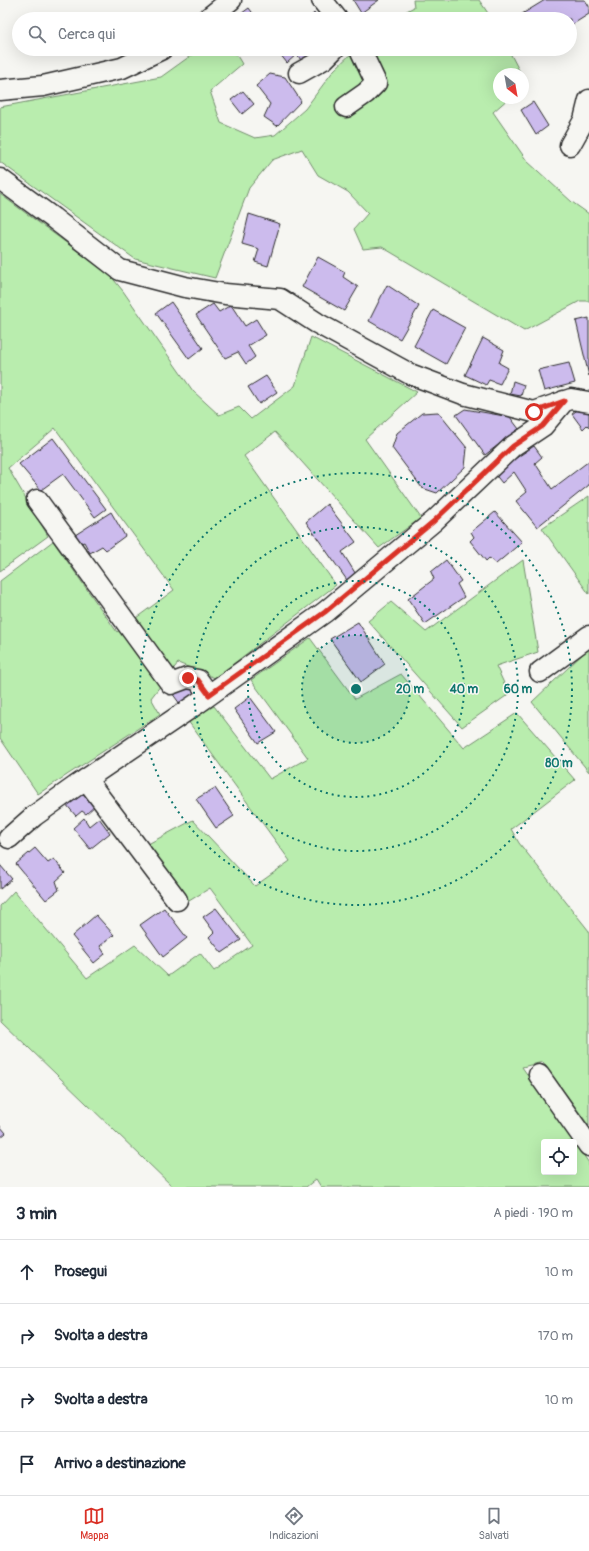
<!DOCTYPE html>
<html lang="it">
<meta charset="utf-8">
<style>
:root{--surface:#fff;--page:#f6f6f7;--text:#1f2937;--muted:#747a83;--line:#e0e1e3;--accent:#d93025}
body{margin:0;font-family:Pangolin,sans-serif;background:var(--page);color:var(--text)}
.controls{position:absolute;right:12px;bottom:12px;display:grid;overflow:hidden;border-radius:4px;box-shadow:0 4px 16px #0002}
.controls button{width:36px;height:36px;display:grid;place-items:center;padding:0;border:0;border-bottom:1px solid var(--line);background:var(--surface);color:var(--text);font:20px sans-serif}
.compass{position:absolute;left:493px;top:68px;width:36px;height:36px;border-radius:50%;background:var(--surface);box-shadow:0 4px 16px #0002;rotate:149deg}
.stop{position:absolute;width:12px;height:12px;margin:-9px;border:3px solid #d93025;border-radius:50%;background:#fff}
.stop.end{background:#d93025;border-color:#fff;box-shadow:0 1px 4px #0008}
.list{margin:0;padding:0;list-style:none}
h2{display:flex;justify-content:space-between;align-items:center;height:52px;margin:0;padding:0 16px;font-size:17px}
h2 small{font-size:13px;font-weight:400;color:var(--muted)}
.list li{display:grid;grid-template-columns:26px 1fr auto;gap:12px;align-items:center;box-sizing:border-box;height:64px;padding:0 16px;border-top:1px solid var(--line)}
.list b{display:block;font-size:15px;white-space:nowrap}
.list em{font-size:13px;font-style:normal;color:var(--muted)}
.icon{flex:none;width:22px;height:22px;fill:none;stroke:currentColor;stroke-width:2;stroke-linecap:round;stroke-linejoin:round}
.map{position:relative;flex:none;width:589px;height:1187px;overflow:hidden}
.search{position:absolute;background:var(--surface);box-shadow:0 4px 16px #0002;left:12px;right:12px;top:12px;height:44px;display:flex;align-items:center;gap:10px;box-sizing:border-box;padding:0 14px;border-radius:22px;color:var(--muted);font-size:15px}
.sheet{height:308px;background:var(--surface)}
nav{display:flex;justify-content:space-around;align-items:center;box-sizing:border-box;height:56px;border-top:1px solid var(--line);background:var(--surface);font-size:11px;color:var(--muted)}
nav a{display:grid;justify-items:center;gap:2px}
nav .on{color:var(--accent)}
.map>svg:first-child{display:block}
.green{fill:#b9edae;stroke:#728c6c;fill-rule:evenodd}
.building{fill:#ccbbed;stroke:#2b2b2b}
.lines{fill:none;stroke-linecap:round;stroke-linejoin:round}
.minor-casing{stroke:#2b2b2b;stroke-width:23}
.minor{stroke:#f6f6f2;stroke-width:20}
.route{stroke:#d93025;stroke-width:5}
.ring{fill:none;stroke:#0f766e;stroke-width:2;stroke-dasharray:2 4}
.centre{fill:#0f766e;stroke:#f6f6f2;stroke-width:2}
.ring-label{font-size:12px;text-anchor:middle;font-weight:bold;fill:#0f766e;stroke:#f6f6f2;stroke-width:3;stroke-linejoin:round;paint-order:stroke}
</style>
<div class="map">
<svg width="589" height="1187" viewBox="0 0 589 1187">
<rect width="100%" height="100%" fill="#f6f6f2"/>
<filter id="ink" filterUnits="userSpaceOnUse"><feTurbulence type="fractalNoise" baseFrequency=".025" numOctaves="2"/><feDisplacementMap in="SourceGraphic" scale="8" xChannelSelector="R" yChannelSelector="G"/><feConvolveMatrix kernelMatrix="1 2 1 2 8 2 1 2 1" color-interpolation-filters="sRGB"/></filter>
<g filter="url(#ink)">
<path class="green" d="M413,0h66l13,19h-100l22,-12z
M200,49h33l9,15 -32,27 11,32 34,15 20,-3 30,-26 29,-39 22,-21h152l13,25h-22v24h10l-16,14 34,49 45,41 17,12v87h-9l-56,30 -142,-84 -19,2 -9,-20 14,-16 -20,-21 -30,-17 -16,-26 -30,11 -23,28 -34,90 -80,-19 -135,-97v-55l161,-30z
M0,194l110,81 13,16 70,100 26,24 20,-8 12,12 44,-33 16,-49 106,55 -52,47 56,79 -42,30 -104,-116 -31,24 92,129 -121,93 -37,-15 -27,35 9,16 -122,80 -38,-56v-157l53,-40 64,91 57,-42 -119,-162 -47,40 40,68 -48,35z
M589,496v98l-47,-66z
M523,560l15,92 -42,14 13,28 -47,33 -94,-106 23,-19 35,30z
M310,638l45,61 46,-25 63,74 53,-35 58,67 -64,49 8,14 70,88v195l-46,-64 -21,5 67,96v24h-268l-5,-8 -10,8h-133l-173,-167v-114l14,-15 73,87 48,-33 33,31 32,-23 14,18 38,-26 -42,-57 -21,13 -41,-57 45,-24 62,66 35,-25 -102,-140 26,-15 56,73 38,-21 -57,-78zM544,1142h30v30h-30z
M589,648v124l-57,-70z"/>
<path class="building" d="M353,0h26l-18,13z
M545,0h40l4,6v8l-19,12v-7h-56z
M249,8l8,11h-23z
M314,13l5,6h-11z
M276,49h48l-20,16 -7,-11 -10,9z
M270,74l15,3 16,24 -24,25 -13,-9 6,-13 -14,-18z
M243,91l11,13 -12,10 -11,-14z
M533,102l15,24 -12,9 -15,-25z
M249,214l31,10 -12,42 -13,-4 4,-13 -17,-5z
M318,257l27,15 -2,5 15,10 -14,24 -42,-24z
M387,285l32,21 -19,33 -31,-18z
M171,302l32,46 -14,11 -33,-46z
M213,304l6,8 12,-7 14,21 11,-7 10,16 -18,11 7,11 -9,7 -8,-12 -13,6 -29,-43z
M433,310l32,18 -19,36 -32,-18z
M589,318v58l-13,-55z
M483,338l21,12 -5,13 9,5 -8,16 -11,-4 -3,5 -21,-10z
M569,363l6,20 -31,8 -6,-21z
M266,376l11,16 -18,12 -11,-17z
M513,381l11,4 -3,11 -11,-2z
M584,405l5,7v15l-2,-2 -4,4 -11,-15z
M465,409l45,8 9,12 -34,26 -29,-40z
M438,412l29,36 -2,19 -28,26 -15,-5 -30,-40 5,-15 25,-20z
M53,438l53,71 -11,8 -32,-43 -22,16 -22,-26z
M534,446l8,11 -7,6 17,26 37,-28v24l-52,42 -21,-26 11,-9 -13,-20 -12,11 -8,-10z
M327,504l29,38 -14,10 15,24 -8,7 -43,-61z
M111,512l14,24 -19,14 -4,-4 -12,7 -6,-11 -7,3 -5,-8z
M495,512l27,30 -26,22 -7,-6 -3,3 -16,-20 4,-4 -3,-5z
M446,560l15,21 -4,3 7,13 -39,27 -17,-25 26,-20 -3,-7z
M358,622l27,42 -24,18 -31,-43z
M188,681l8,10 -16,13 -8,-11z
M250,697l26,35 -18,11 -24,-34z
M215,788l19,28 -18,12 -20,-29z
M82,789l14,16 -10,9 -4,-3 -6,5 -11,-13z
M84,818l5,8 10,-8 11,15 -20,16 -17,-21z
M35,848l13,15 6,-4 11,14 -9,8 3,9 -13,10 -30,-36z
M0,865l12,14 -12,10z
M164,908l23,30 -24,19 -23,-32z
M216,908l25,32 -19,13 -13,-16 5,-5 -11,-15z
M96,915l18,20 -14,11 5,8 -11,9 -22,-27z
M0,1126l6,7 -6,5z"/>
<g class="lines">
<defs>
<path id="minor" d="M322,0l15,19
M207,19l24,-19
M299,73l25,-14 10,-10
M0,90l43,-4 79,-18 40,-19
M346,107l20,-14 10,-10 -16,-34
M570,145l14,-25 5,-20
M0,179l53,39 67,52 65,17 40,7 55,5 37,24 93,51 53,20 71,18 37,-13 18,3
M37,500l134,184 16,-6 11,2 11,15
M540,672l49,-36
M86,779l91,121
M9,838l25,-22 42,-30 122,-83 127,-91 109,-91 79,-75 30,-20 21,-25
M539,1075l50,71"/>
</defs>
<use href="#minor" class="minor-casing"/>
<use href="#minor" class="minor"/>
</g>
</g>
<g class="lines" filter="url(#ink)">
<path class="route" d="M188,678l10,2 11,15 116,-83 109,-91 79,-75 30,-20 21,-25 -30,11"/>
</g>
<circle cx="356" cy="689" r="54" fill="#0f766e" fill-opacity=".12"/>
<g class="ring">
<circle cx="356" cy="689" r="54"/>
<circle cx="356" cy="689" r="108"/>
<circle cx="356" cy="689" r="162"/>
<circle cx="356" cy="689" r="216"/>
</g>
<circle cx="356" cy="689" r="6" class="centre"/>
<g class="ring-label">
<text x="410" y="693">20 m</text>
<text x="464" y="693">40 m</text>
<text x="518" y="693">60 m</text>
<text x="559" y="767">80 m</text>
</g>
</svg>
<div class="controls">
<button><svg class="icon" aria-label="locate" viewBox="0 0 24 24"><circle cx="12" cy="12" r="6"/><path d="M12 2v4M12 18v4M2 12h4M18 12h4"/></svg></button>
</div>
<svg class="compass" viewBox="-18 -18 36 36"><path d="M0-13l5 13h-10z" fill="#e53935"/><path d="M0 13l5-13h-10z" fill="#747a83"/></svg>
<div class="stop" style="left:534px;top:412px"></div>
<div class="stop end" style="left:188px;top:678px"></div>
<div class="search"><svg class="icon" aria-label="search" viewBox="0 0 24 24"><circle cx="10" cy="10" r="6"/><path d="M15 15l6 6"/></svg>Cerca qui</div>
</div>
<section class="sheet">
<h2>3 min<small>A piedi · 190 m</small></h2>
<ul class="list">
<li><svg class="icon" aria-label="ahead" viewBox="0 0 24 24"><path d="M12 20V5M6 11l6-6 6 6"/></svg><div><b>Prosegui</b></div><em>10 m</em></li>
<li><svg class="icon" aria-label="right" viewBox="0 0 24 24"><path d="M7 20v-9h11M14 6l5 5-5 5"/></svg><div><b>Svolta a destra</b></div><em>170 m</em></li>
<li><svg class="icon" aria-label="right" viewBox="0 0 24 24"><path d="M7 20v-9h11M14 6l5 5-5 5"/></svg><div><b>Svolta a destra</b></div><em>10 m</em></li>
<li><svg class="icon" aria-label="arrive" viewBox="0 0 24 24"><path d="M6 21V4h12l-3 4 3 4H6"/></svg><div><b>Arrivo a destinazione</b></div></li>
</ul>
</section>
<nav>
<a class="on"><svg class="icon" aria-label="map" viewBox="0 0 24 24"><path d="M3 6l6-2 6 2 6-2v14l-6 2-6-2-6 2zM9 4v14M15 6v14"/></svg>Mappa</a>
<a><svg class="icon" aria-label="directions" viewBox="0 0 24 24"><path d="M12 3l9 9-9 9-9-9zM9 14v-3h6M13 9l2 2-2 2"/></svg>Indicazioni</a>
<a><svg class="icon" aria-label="saved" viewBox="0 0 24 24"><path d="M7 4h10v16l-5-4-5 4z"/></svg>Salvati</a>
</nav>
